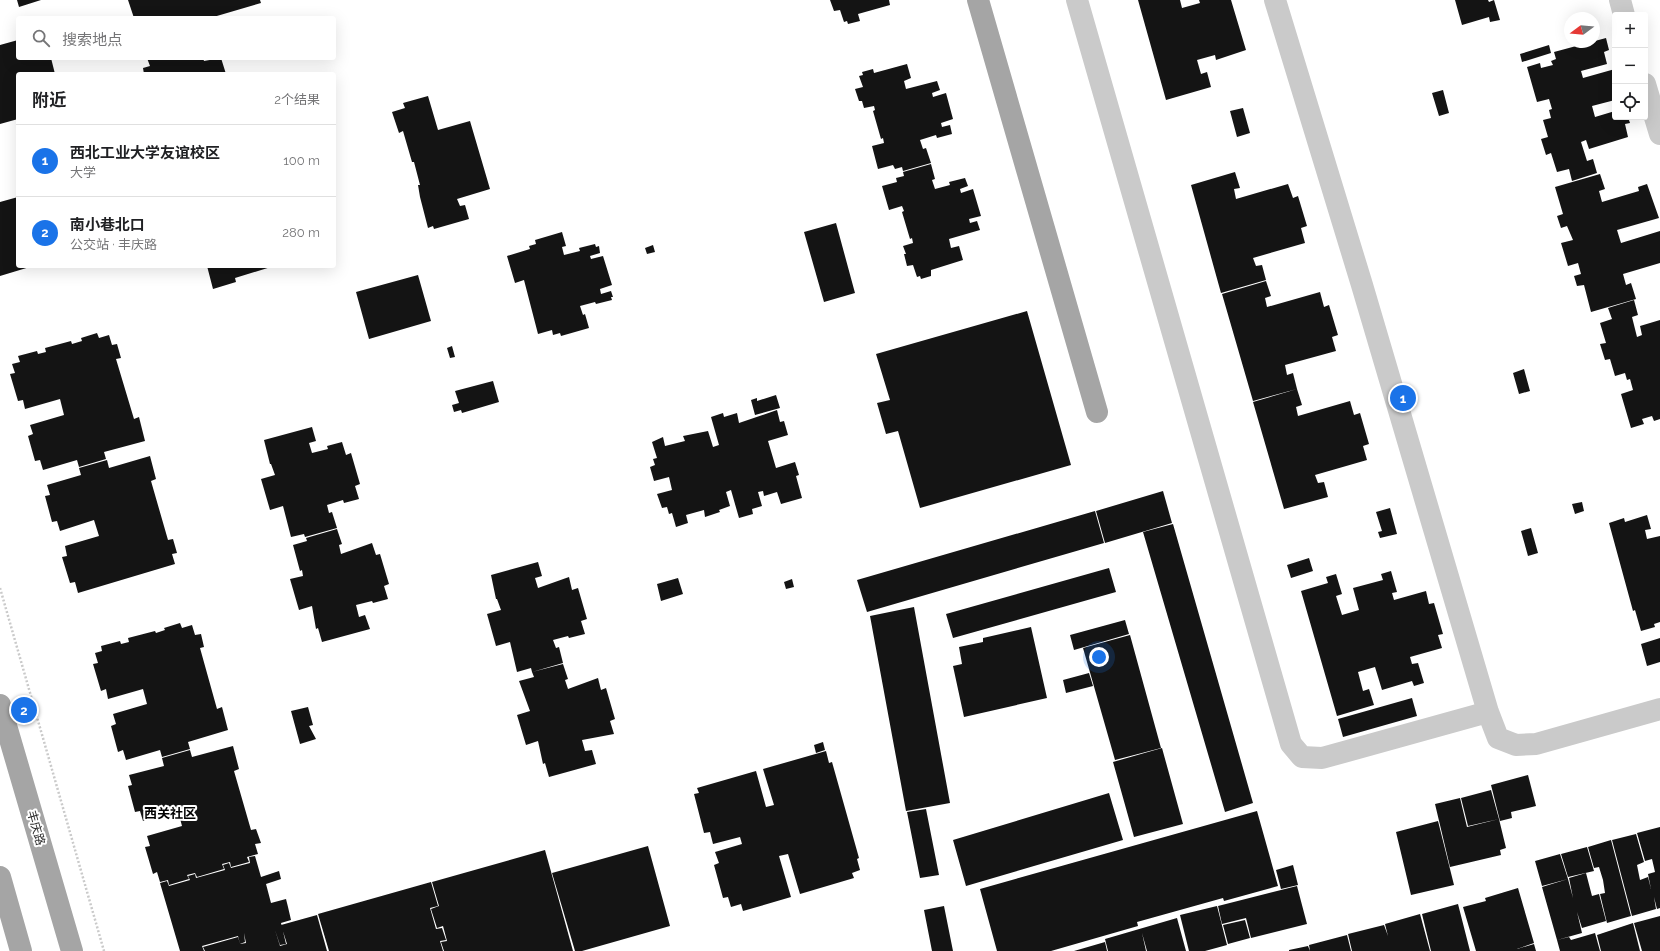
<!DOCTYPE html>
<html lang="zh">
<meta charset="utf-8">
<style>
:root{--surface:#fff;--page:#f2f2f2;--text:#202124;--muted:#757577;--line:#e0e0e0;--accent:#1a73e8}
body{margin:0;font-family:Raleway,"Noto Sans SC",sans-serif;background:var(--page);color:var(--text)}
.controls{position:absolute;right:12px;top:12px;display:grid;overflow:hidden;border-radius:4px;box-shadow:0 4px 16px #0002}
.controls button{width:36px;height:36px;display:grid;place-items:center;padding:0;border:0;border-bottom:1px solid var(--line);background:var(--surface);color:var(--text);font:20px sans-serif}
.compass{position:absolute;left:1564px;top:12px;width:36px;height:36px;border-radius:50%;background:var(--surface);box-shadow:0 4px 16px #0002;rotate:254deg}
.you{position:absolute;left:1099px;top:657px;width:14px;height:14px;margin:-10px;border:3px solid #fff;border-radius:50%;background:#1a73e8;box-shadow:0 0 0 6px #1a73e833}
.badge{display:grid;place-items:center;width:26px;height:26px;border-radius:50%;background:var(--accent);color:#fff;font-size:13px;font-weight:700}
.pin{position:absolute;translate:-50% -50%;border:2px solid #fff;box-shadow:0 1px 4px #0006}
.list{margin:0;padding:0;list-style:none}
h2{display:flex;justify-content:space-between;align-items:center;height:52px;margin:0;padding:0 16px;font-size:17px}
h2 small{font-size:13px;font-weight:400;color:var(--muted)}
.list li{display:grid;grid-template-columns:26px 1fr auto;gap:12px;align-items:center;box-sizing:border-box;height:72px;padding:0 16px;border-top:1px solid var(--line)}
.list b{display:block;font-size:15px;white-space:nowrap}
.list p{margin:0;font-size:13px;white-space:nowrap;color:var(--muted)}
.list em{font-size:13px;font-style:normal;color:var(--muted)}
.icon{flex:none;width:22px;height:22px;fill:none;stroke:currentColor;stroke-width:2;stroke-linecap:round;stroke-linejoin:round}
.map{position:relative;flex:none;width:1660px;height:951px;overflow:hidden}
.search{position:absolute;background:var(--surface);box-shadow:0 4px 16px #0002;left:16px;top:16px;width:320px;height:44px;display:flex;align-items:center;gap:10px;box-sizing:border-box;padding:0 14px;border-radius:4px;color:var(--muted);font-size:15px}
.panel{position:absolute;background:var(--surface);box-shadow:0 4px 16px #0002;left:16px;top:72px;width:320px;height:196px;border-radius:4px}
.map>svg:first-child{display:block}
.building{fill:#141414}
.lines{fill:none;stroke-linecap:round;stroke-linejoin:round}
.path{stroke:#cacaca;stroke-width:2.5;stroke-dasharray:2 2;stroke-linecap:butt}
.minor{stroke:#cacaca;stroke-width:22}
.major{stroke:#a5a5a5;stroke-width:22}
.labels{text-anchor:middle;dominant-baseline:central;stroke-width:4;stroke-linejoin:round;paint-order:stroke}
.street-label{font-size:12px;fill:#2d2d2d;stroke:#fff}
.neighbourhood-label{font-size:13px;font-weight:bold;fill:#000;stroke:#fff}
</style>
<div class="map">
<svg width="1660" height="951" viewBox="0 0 1660 951">
<rect width="100%" height="100%" fill="#fff"/>
<path class="building" d="M17,0h24l-22,7z
M128,0h132l1,3 -51,15h-76z
M830,0h59l1,5 -32,9 2,7 -12,3 -1,-3 -3,1 -4,-12 -6,1z
M1138,0h42l2,8 18,-5 -1,-3h32l15,50 -30,10 -1,-5 -18,5 4,14 6,-2 4,15 -45,13z
M1455,0h33l1,2 5,-2 6,20 -10,2 -1,-5 -27,8z
M1606,38l3,12 -5,2 3,12 -26,7 2,7 32,-9v15l-2,1 2,15 -23,6 3,11 20,-6v6h13l2,6 -5,1 3,13 -39,12 -3,-9 -5,2 6,19 6,-2 4,14 -25,8 -3,-12 -12,3 -6,-19 -5,2 -5,-16 7,-2 -5,-17 8,-2 -2,-8 3,-1 -3,-10 -12,3 -10,-35 13,-4 1,5 12,-3 -2,-4 5,-2 -2,-7z
M18,40v18h33l4,16h-37v45l-18,5v-79z
M1549,45l2,8 -29,9 -2,-8z
M147,58h56l1,3 17,-3 5,16h-82l-1,-6 7,-2z
M907,64l4,14 -7,3 2,8 31,-8 3,9 -8,3 1,4 13,-4 7,26 -12,4 1,4 8,-2 2,9 -15,4 -1,-3 -16,5 3,9 3,-1 5,15 -28,8 -1,-4 -7,2 -2,-4 -15,4 -6,-23 12,-3 -1,-5 -2,1 -8,-28 2,-1 -1,-4 -10,2 -2,-7h-3l-4,-12 8,-2 -4,-11 4,-1 -1,-3 11,-3 1,4z
M1443,90l6,23 -10,3 -7,-23z
M428,96l10,34 32,-9 20,68 -33,10 3,7 5,-1 4,14 -35,10 -1,-3 -5,2 -8,-31 -2,-12h2l-6,-23h-2l-9,-31 -4,2 -7,-21 13,-4 -2,-5z
M1243,108l7,25 -13,4 -7,-26z
M931,164l4,15 -3,1 3,9 15,-4 -1,-3 16,-4 3,8 -8,3 1,4 12,-4 8,27 -12,3 1,4 7,-2 3,9 -31,9 2,9 8,-2 4,14 -32,10v6l-10,3 -1,-3 -3,1 -4,-12 -6,1 -3,-12h2l-3,-8 10,-3 -1,-5 -2,1 -8,-27 2,-1 -2,-5 -13,4 -7,-24 15,-4 -1,-4 8,-2 -1,-4z
M1235,172l5,16 -6,1 2,10 52,-15 5,14 5,-2 9,30 -6,2 4,15 -52,15 3,8 6,-1 4,15 -45,13 -30,-108z
M1600,174l5,15 -6,2 3,11 37,-11 -1,-4 9,-3 12,34 -42,12 4,13 39,-12v32l-37,11 3,11 5,-2 5,16 -45,13 -7,-27 -7,1 -3,-10 7,-2 -3,-11 -10,3 -7,-23 12,-3 -6,-14 -6,2 -4,-12 6,-2 -8,-27z
M18,197v69h15l-33,10v-74z
M836,223l19,70 -31,9 -20,-70z
M562,232l4,14 -4,1 2,8 16,-4 -1,-3 16,-4 1,3 3,-1 1,7 -10,3 1,3 12,-3 9,29 -12,4 1,5 10,-3 2,6h-2l1,3 -16,4 -1,-2 -15,4 3,9 2,-1 4,14 -28,8 -1,-3 -7,2 -1,-5 -14,4 -14,-54 -9,3 -8,-27 23,-7 -1,-3 7,-2 -1,-4z
M653,245l2,7 -8,2 -2,-6z
M207,266h67l-39,12 1,4 -23,7z
M418,275l13,46 -62,18 -13,-47z
M1266,281l5,15 -6,2 2,9 53,-15 4,15 5,-2 9,30 -6,2 4,14 -51,14 2,10 6,-2 4,16 -44,12 -31,-107z
M1634,300l4,15 -6,2 5,20 5,-2 -2,-9 20,-6v99l-6,2 -2,-5 -10,3 2,5 -13,4 -10,-34 12,-4 -3,-11 -3,1 -2,-7 -10,3 -5,-17 -5,1 -5,-16 6,-1 -6,-20 12,-4 -4,-11z
M1027,311l44,154 -151,43 -22,-77 -12,3 -9,-31 13,-3 -14,-46z
M97,333l2,5 10,-3 3,10 5,-1 4,14 -5,1 18,60 5,-2 6,24 -41,11 2,7 -27,8 -2,-7 -34,10 -3,-10 -5,1 -7,-25 5,-2 -3,-9 34,-10 -4,-16 -35,10 -2,-9 -5,1 -8,-27 5,-1 -3,-9 8,-2 -2,-6 19,-5 1,3 8,-2 -1,-4 26,-7 1,3 10,-3 -1,-3z
M452,346l3,11 -5,1 -3,-10z
M1524,369l6,22 -11,3 -6,-21z
M493,381l6,21 -37,11 -1,-3 -7,2 -2,-7 7,-2 -4,-12z
M1297,389l5,16 -6,2 2,9 52,-15 4,14 6,-2 9,31 -6,2 4,14 -52,15 3,8 6,-1 4,15 -44,12 -31,-107z
M776,395l4,13 -25,7 -4,-15 6,-2v3z
M777,410l3,12 4,-1 4,14 -20,6 8,27 19,-6 4,13 -3,1 6,22 -21,6 -4,-12 -13,4 -1,-5 -5,1 4,14 -10,3 1,5 -14,4 -8,-28 -5,2 4,14 -11,4 1,2 -15,5 -1,-7 -18,5 2,8 -12,4 -4,-14 -3,1 -2,-7 -5,1 -5,-14 15,-4 -3,-13 -15,4 -4,-14 5,-2 -2,-6 4,-1 -5,-16 11,-5 2,9 20,-5 -2,-5 25,-5 5,16 6,-2 -8,-28 12,-4 1,4 13,-4 2,10z
M312,427l4,14 -7,2 3,10 16,-4 -1,-3 15,-4 4,13 5,-2 9,31 -5,2 4,13 -15,4 -1,-3 -16,5 2,8 3,-1 5,16 -32,9 -1,-3 -13,3 -8,-31 -13,4 -9,-31 14,-4 -4,-11h-1l-6,-24z
M150,456l6,23 -5,2 17,59 5,-1 4,14 -5,1 3,10 -97,29 -3,-11 -5,1 -8,-26 5,-1 -2,-10 34,-10 -5,-16 -34,11 -3,-10 -5,1 -7,-26 5,-1 -3,-10 34,-10 -2,-7 28,-8 2,8z
M1163,491l9,32 -67,20 -9,-32z
M1582,502l2,9 -9,3 -3,-10z
M1390,508l7,26 -17,4 -2,-6 4,-1 -6,-19z
M1095,511l9,32 -237,69 -10,-32z
M1647,515l4,14 -6,1 2,9 13,-3v86l-6,2 1,3 -14,4 -6,-21 -2,1 -24,-88 15,-5 1,4z
M1173,524l80,279 -28,9 -82,-280z
M1531,528l7,25 -10,3 -7,-25z
M337,529l5,15 -3,1 2,9 31,-11 4,12 4,-1 9,30 -5,2 4,13 -15,4 -1,-2 -16,4 3,12 6,-2 5,14 -48,13 -4,-14 -2,1 -4,-23 -13,4 -9,-31 13,-3 -1,-6 -2,1 -7,-26 14,-4 -1,-3z
M1309,558l4,13 -22,7 -4,-13z
M538,562l4,14 -7,2 3,10 31,-11 3,13 6,-2 9,31 -6,2 4,13 -16,4 -1,-2 -15,4 3,8 3,-1 4,16 -31,9 -1,-4 -14,4 -7,-30 -14,4 -9,-32 14,-4 -4,-11h-1l-5,-24z
M1109,568l7,24 -163,46 -7,-24z
M1391,571l6,21 -5,1 2,7 32,-9 3,13 5,-1 9,31 -5,1 4,13 -32,9 2,7 6,-1 6,20 -10,3 -2,-5 -30,9 -7,-23 -17,5 5,19 6,-2 5,16 -37,11 -36,-125 27,-8 -2,-6 10,-3 6,20 -6,2 6,19 17,-5 -6,-22 30,-8 -2,-6z
M678,578l5,16 -22,7 -4,-17z
M792,579l2,8 -8,2 -2,-7z
M914,607l36,196 -44,8 -36,-195z
M1125,620l4,14 -55,16 -4,-15z
M180,623l2,5 10,-3 3,10 6,-1 3,13 -4,1 17,61 5,-2 6,23 -40,12 2,7 -28,8 -2,-7 -34,10 -3,-10 -5,2 -7,-26 5,-2 -3,-10 34,-10 -4,-15 -35,10 -2,-10 -5,2 -8,-27 5,-1 -3,-10 7,-2 -1,-5 19,-5 1,3 8,-2 -1,-4 27,-7 1,2 9,-3 -1,-2z
M1031,627l16,71 -83,19 -11,-51 9,-2 -3,-17 24,-5v-4z
M1130,635l31,113 -46,12 -32,-112z
M1660,638v24l-13,4 -6,-22z
M563,664l5,15 -3,1 3,9 30,-11 3,12 5,-2 9,31 -5,2 4,13 -32,6 3,11 7,-1 4,14 -47,13 -4,-14 -2,1 -5,-23 -12,4 -9,-30 13,-4 -11,-30 15,-4 -2,-5z
M1089,673l4,13 -27,7 -3,-13z
M1412,698l5,18 -74,21 -5,-18z
M308,707l5,18 -4,1 7,13 -16,5 -9,-33z
M823,742l2,8 -9,3 -2,-8z
M233,746l6,23 -5,2 17,59 5,-1 5,14 -6,1 3,10 -11,3 2,5 -18,5 -1,-5 -8,2 2,5 -27,8 -2,-4 -8,2 2,4 -20,6 -1,-5 -8,2 -3,-10 -4,2 -8,-27 5,-1 -3,-10 35,-10 -4,-15 -35,10 -3,-10 -5,1 -7,-26 4,-1 -3,-10 35,-9 -2,-8 28,-8 2,7z
M1162,748l21,76 -49,13 -21,-75z
M826,751l3,12 3,-1 27,96 -2,1 3,11 -8,3 2,5 -54,16 -12,-40 -9,2 12,41 -48,14 -2,-7 -10,3 -3,-10 -5,1 -9,-33 5,-2 -4,-11 27,-8 -2,-7 -27,7 -3,-12 -6,1 -10,-39 5,-1 -2,-5 59,-17 10,36 8,-2 -11,-36z
M1528,775l8,31 -25,6 1,6 -12,3 -9,-36z
M1491,790l8,29 -31,7 -7,-28z
M1109,793l14,47 -157,46 -13,-46z
M1460,798l7,29 32,-8 7,29 -6,2 1,5 -51,12 -15,-63z
M926,809l13,66 -19,3 -13,-66z
M1257,811l21,75 -54,15 -1,-3 -86,24 1,4 -87,25h-54l-17,-62z
M1438,821l16,64 -43,10 -15,-63z
M1660,827v81l-3,1 -3,-12 2,12 -24,7 -20,-76 24,-6 8,28 -7,3 3,15 8,-3 3,12 -3,-15 7,-2 -3,-13 -7,2 -8,-28z
M1611,840l20,76 -24,7 -7,-29 5,-1 -2,-13 -4,-13 -5,1 -6,-21z
M648,846l22,80 -88,25h-7l-23,-78z
M1587,847l7,24 -26,6 -7,-23z
M545,850l28,101h-129l-3,-9 6,-1 -4,-15 -6,2 -6,-19 8,-3 -7,-24z
M1560,854l8,25 -26,7 -7,-25z
M255,856l6,21 18,-6 2,8 -15,5 5,19 15,-4 2,8 3,13 -10,3 5,21 -6,1 -5,-15 5,16 7,-2 -6,-19 36,-10 10,36h-122l-2,-4 35,-10 2,7 6,-1 -2,-10 1,9 -5,2 -2,-8 -36,10 2,5h-24l-20,-68 7,-2 2,5 21,-6 -2,-4 7,-2 1,4 29,-8 -2,-5 6,-2 2,5 19,-5 -1,-6z
M1293,865l5,20 -17,4 -5,-19z
M1586,873l6,23 7,-2 7,27 -24,7 -5,-16 5,21 -25,7 -15,-53 26,-8 5,19 -4,-20z
M431,882l7,24 -8,2 6,21 6,-1 4,12 -6,1 3,10h-114l-11,-37z
M1297,886l10,38 -56,14 -5,-20 -24,6 -4,-18z
M1518,888l16,55 -17,6 17,-5 2,7h-60l-13,-44 23,-6 -1,-3z
M1458,904l12,47h-39l-9,-37z
M944,906l9,45h-21l-8,-41z
M1217,906l10,39 -22,6h-16l-9,-36z
M1420,914l10,37h-78l-4,-17 36,-9 4,11 -3,-12z
M1660,916v35h-18l-8,-28z
M1177,918l9,33h-39l-5,-18 4,18h-38l-3,-12z
M1245,920l5,18 -22,6 -5,-19z
M1633,923l7,28h-39l-4,-16z
M1595,933l5,18h-40l-3,-11 12,-3 2,3z
M1347,935l4,16h-41l-1,-6z
M1105,942l2,9h-33z
M1308,946l2,5h-21v-1z"/>
<g class="lines">
<path class="path" d="M0,588l104,363"/>
<path class="minor" d="M1077,0l214,744 11,13 20,1 166,-46
M1275,0l87,285 126,427 10,26 18,7 20,-1 124,-35
M1620,0l4,15
M1645,84l15,50"/>
<path class="major" d="M978,0l119,412
M0,705l72,246
M0,877l21,74"/>
</g>
<g class="labels">
<g class="street-label">
<text transform="translate(36 828) rotate(74)">丰庆路</text>
</g>
<g class="neighbourhood-label">
<text x="170" y="813">西关社区</text>
</g>
</g>
</svg>
<div class="controls">
<button>+</button>
<button>−</button>
<button><svg class="icon" aria-label="locate" viewBox="0 0 24 24"><circle cx="12" cy="12" r="6"/><path d="M12 2v4M12 18v4M2 12h4M18 12h4"/></svg></button>
</div>
<svg class="compass" viewBox="-18 -18 36 36"><path d="M0-13l5 13h-10z" fill="#e53935"/><path d="M0 13l5-13h-10z" fill="#757577"/></svg>
<div class="you"></div>
<div class="pin badge" style="left:1403px;top:398px">1</div>
<div class="pin badge" style="left:24px;top:710px">2</div>
<div class="search"><svg class="icon" aria-label="search" viewBox="0 0 24 24"><circle cx="10" cy="10" r="6"/><path d="M15 15l6 6"/></svg>搜索地点</div>
<section class="panel">
<h2>附近<small>2个结果</small></h2>
<ul class="list">
<li><span class="badge">1</span><div><b>西北工业大学友谊校区</b><p>大学</p></div><em>100 m</em></li>
<li><span class="badge">2</span><div><b>南小巷北口</b><p>公交站 · 丰庆路</p></div><em>280 m</em></li>
</ul>
</section>
</div>
